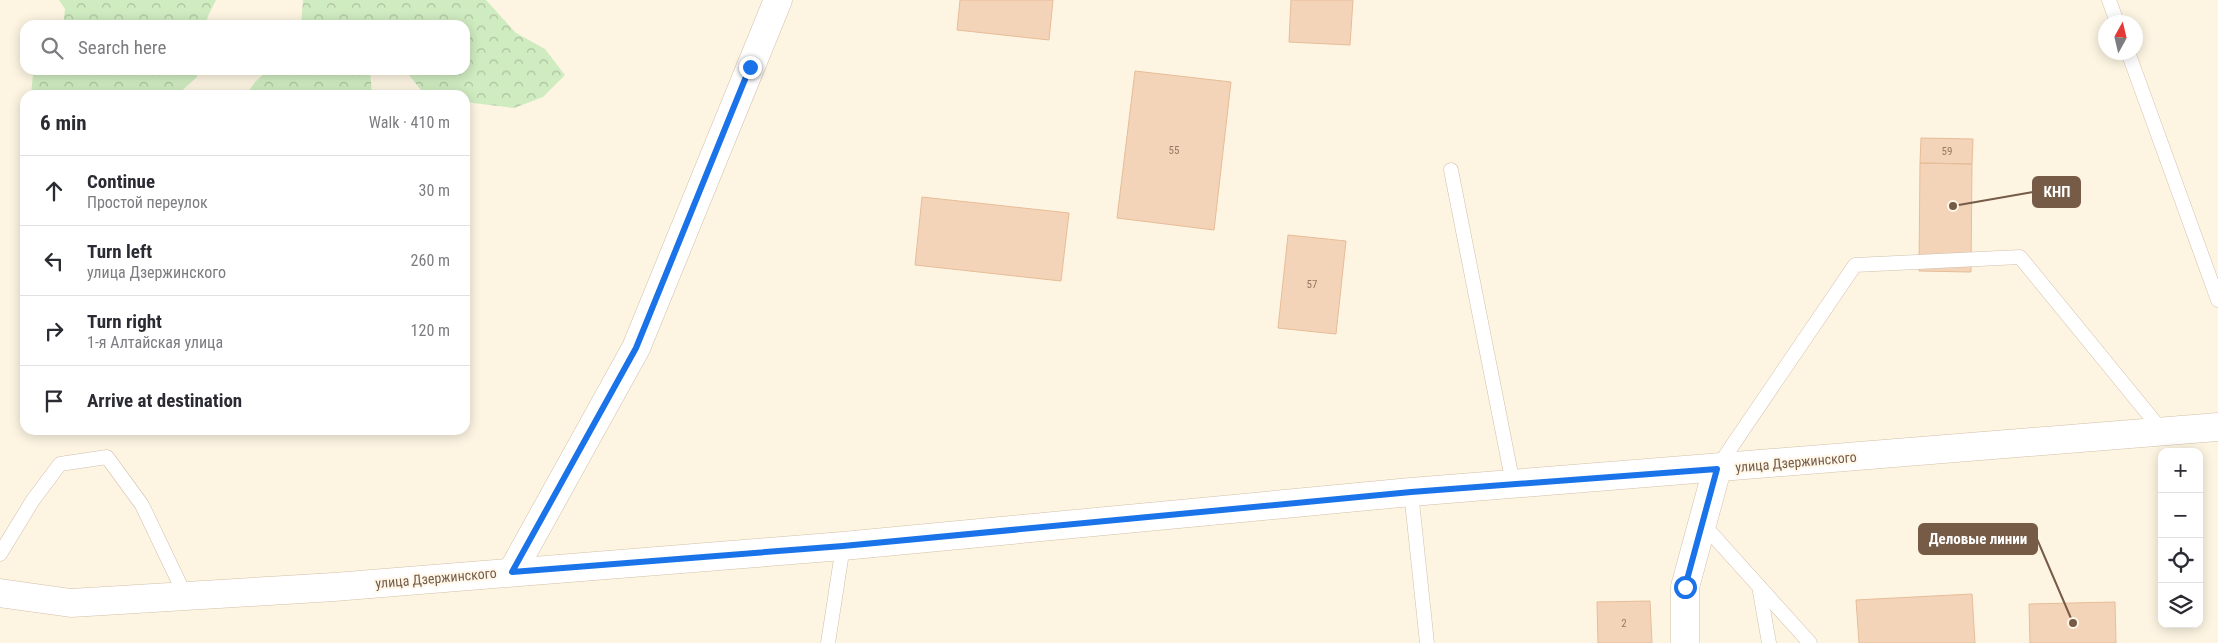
<!DOCTYPE html>
<meta charset="utf-8">
<style>
:root{--surface:#fff;--page:#f7f7f7;--text:#2b2b33;--muted:#7c7c81;--line:#e1e1e2}
body{margin:0;font-family:"Roboto Condensed",sans-serif;background:var(--page);color:var(--text)}
.controls{position:absolute;right:15px;bottom:15px;display:grid;overflow:hidden;border-radius:10px;box-shadow:0 2px 12px #0003}
.controls button{width:45px;height:45px;display:grid;place-items:center;padding:0;border:0;border-bottom:1px solid var(--line);background:var(--surface);color:var(--text);font:25px sans-serif}
.compass{position:absolute;left:2098px;top:15px;width:45px;height:45px;border-radius:50%;background:var(--surface);box-shadow:0 2px 12px #0003;rotate:8deg}
.stop{position:absolute;width:15px;height:15px;margin:-11px;border:4px solid #1a73e8;border-radius:50%;background:#fff}
.stop.end{background:#1a73e8;border-color:#fff;box-shadow:0 1px 5px #0008}
.list{margin:0;padding:0;list-style:none}
h2{display:flex;justify-content:space-between;align-items:center;height:65px;margin:0;padding:0 20px;font-size:21px}
h2 small{font-size:16px;font-weight:400;color:var(--muted)}
.list li{display:grid;grid-template-columns:32px 1fr auto;gap:15px;align-items:center;box-sizing:border-box;height:70px;padding:0 20px;border-top:1px solid var(--line)}
.list b{display:block;font-size:19px;white-space:nowrap}
.list p{margin:0;font-size:16px;white-space:nowrap;color:var(--muted)}
.list em{font-size:16px;font-style:normal;color:var(--muted)}
.icon{flex:none;width:28px;height:28px;fill:none;stroke:currentColor;stroke-width:2;stroke-linecap:round;stroke-linejoin:round}
.map{position:relative;flex:none;width:2218px;height:643px;overflow:hidden}
.search{position:absolute;background:var(--surface);box-shadow:0 2px 12px #0003;left:20px;top:20px;width:450px;height:55px;display:flex;align-items:center;gap:12px;box-sizing:border-box;padding:0 18px;border-radius:15px;color:var(--muted);font-size:19px}
.panel{position:absolute;background:var(--surface);box-shadow:0 2px 12px #0003;left:20px;top:90px;width:450px;height:345px;border-radius:15px}
.map>svg:first-child{display:block}
.forest{fill:url(#forest-crowns)}
.building{fill:#f4d4b9;stroke:#e7bc98}
.lines{fill:none;stroke-linecap:round;stroke-linejoin:round}
.service-casing{stroke:#d1bfab;stroke-width:15}
.minor-casing{stroke:#d1bfab;stroke-width:29}
.tertiary-casing{stroke:#d1bfab;stroke-width:29}
.secondary-casing{stroke:#d4bfa8;stroke-width:29}
.service{stroke:#fff;stroke-width:14}
.minor{stroke:#fff;stroke-width:28}
.tertiary{stroke:#fff;stroke-width:28}
.secondary{stroke:#fff;stroke-width:28}
.route{stroke:#1a73e8;stroke-width:6}
.labels{text-anchor:middle;dominant-baseline:central;stroke-width:4;stroke-linejoin:round;paint-order:stroke}
.number-label{font-size:11px;fill:#967964}
.street-label{font-size:14px;fill:#765b47;stroke:#fff8ea}
.leader{fill:none;stroke:#765b47;stroke-width:2}
.callout-dot{fill:#765b47;stroke:#fff8ea;stroke-width:2}
.callout{fill:#765b47;stroke:#765b47;stroke-width:2}
.callout-label{font-size:15px;text-anchor:middle;font-weight:bold;fill:#fff}
</style>
<div class="map">
<svg width="2218" height="643" viewBox="0 0 2218 643">
<defs>
<pattern id="forest-crowns" width="20" height="18" patternUnits="userSpaceOnUse" patternTransform="scale(1.25)"><rect width="20" height="18" fill="#cfebc0"/><path d="M2 6a3 3 0 1 1 6 0M12 15a3 3 0 1 1 6 0" fill="none" stroke="#adc19e"/></pattern>
</defs>
<rect width="100%" height="100%" fill="#fdf5e2"/>
<path class="forest" d="M59,0h157l-8,16 -2,9h-143l2,-16z
M303,0h183l30,33 29,16 20,26 -22,22 -29,11 -49,-6v-7h-40l-20,-25h60v-45h-95l-3,-4v4h-66z
M46,70h152l-1,7 -20,18h-146l2,-21z
M268,70h102l2,25h-126l9,-13z"/>
<path class="building" d="M960,0h93l-4,40 -92,-10z
M1291,0h62l-3,45 -61,-3z
M1135,71l96,11 -17,148 -97,-12z
M1921,138l52,1 -1,25 -52,-1z
M1920,163l52,1 -1,108 -52,-1z
M922,197l147,16 -8,68 -146,-16z
M1288,235l58,6 -10,93 -58,-6z
M1972,594l3,49h-116l-3,-43z
M1650,601l2,42h-54l-1,-41z
M2115,602l1,41h-86l-1,-39z"/>
<g class="lines">
<defs>
<path id="service" d="M2109,0l8,22
M2128,52l90,248
M1451,170l62,314
M1717,468l138,-203 165,-8 143,175
M1411,492l16,151
M1702,523l108,120
M0,554l33,-54 27,-36 47,-7 35,48 43,90
M1759,586l10,57
M828,643l15,-97"/>
<path id="minor" d="M1685,643v-56l32,-118"/>
<path id="tertiary" d="M512,572l124,-224 142,-348"/>
<path id="secondary" d="M0,593l71,10 263,-16 509,-41 568,-54 807,-65"/>
</defs>
<use href="#service" class="service-casing"/>
<use href="#minor" class="minor-casing"/>
<use href="#tertiary" class="tertiary-casing"/>
<use href="#secondary" class="secondary-casing"/>
<use href="#service" class="service"/>
<use href="#minor" class="minor"/>
<use href="#tertiary" class="tertiary"/>
<use href="#secondary" class="secondary"/>
</g>
<g class="lines">
<path class="route" d="M750,67l-114,281 -124,224 331,-26 568,-54 306,-23 -32,118"/>
</g>
<g class="labels">
<g class="number-label">
<text x="1174" y="150">55</text>
<text x="1947" y="151">59</text>
<text x="1312" y="284">57</text>
<text x="1624" y="623">2</text>
</g>
<g class="street-label">
<text transform="translate(1796 462) rotate(-5)">улица Дзержинского</text>
<text transform="translate(436 578) rotate(-5)">улица Дзержинского</text>
</g>
</g>
<path class="leader" d="M1953 206L2033 192M2073 623L2037 539"/>
<g class="callout-dot">
<circle cx="1953" cy="206" r="5"/>
<circle cx="2073" cy="623" r="5"/>
</g>
<g class="callout">
<rect x="2033" y="177" width="47" height="30" rx="5"/>
<rect x="1919" y="524" width="118" height="30" rx="5"/>
</g>
<g class="callout-label">
<text x="2057" y="197">КНП</text>
<text x="1978" y="544">Деловые линии</text>
</g>
</svg>
<div class="controls">
<button>+</button>
<button>−</button>
<button><svg class="icon" aria-label="locate" viewBox="0 0 24 24"><circle cx="12" cy="12" r="6"/><path d="M12 2v4M12 18v4M2 12h4M18 12h4"/></svg></button>
<button><svg class="icon" aria-label="layers" viewBox="0 0 24 24"><path d="M12 4l9 5-9 5-9-5zM3 14l9 5 9-5"/></svg></button>
</div>
<svg class="compass" viewBox="-18 -18 36 36"><path d="M0-13l5 13h-10z" fill="#e53935"/><path d="M0 13l5-13h-10z" fill="#7c7c81"/></svg>
<div class="stop" style="left:1685px;top:587px"></div>
<div class="stop end" style="left:750px;top:67px"></div>
<div class="search"><svg class="icon" aria-label="search" viewBox="0 0 24 24"><circle cx="10" cy="10" r="6"/><path d="M15 15l6 6"/></svg>Search here</div>
<section class="panel">
<h2>6 min<small>Walk · 410 m</small></h2>
<ul class="list">
<li><svg class="icon" aria-label="ahead" viewBox="0 0 24 24"><path d="M12 20V5M6 11l6-6 6 6"/></svg><div><b>Continue</b><p>Простой переулок</p></div><em>30 m</em></li>
<li><svg class="icon" aria-label="left" viewBox="0 0 24 24"><path d="M17 20v-9H6M10 6l-5 5 5 5"/></svg><div><b>Turn left</b><p>улица Дзержинского</p></div><em>260 m</em></li>
<li><svg class="icon" aria-label="right" viewBox="0 0 24 24"><path d="M7 20v-9h11M14 6l5 5-5 5"/></svg><div><b>Turn right</b><p>1-я Алтайская улица</p></div><em>120 m</em></li>
<li><svg class="icon" aria-label="arrive" viewBox="0 0 24 24"><path d="M6 21V4h12l-3 4 3 4H6"/></svg><div><b>Arrive at destination</b></div></li>
</ul>
</section>
</div>
